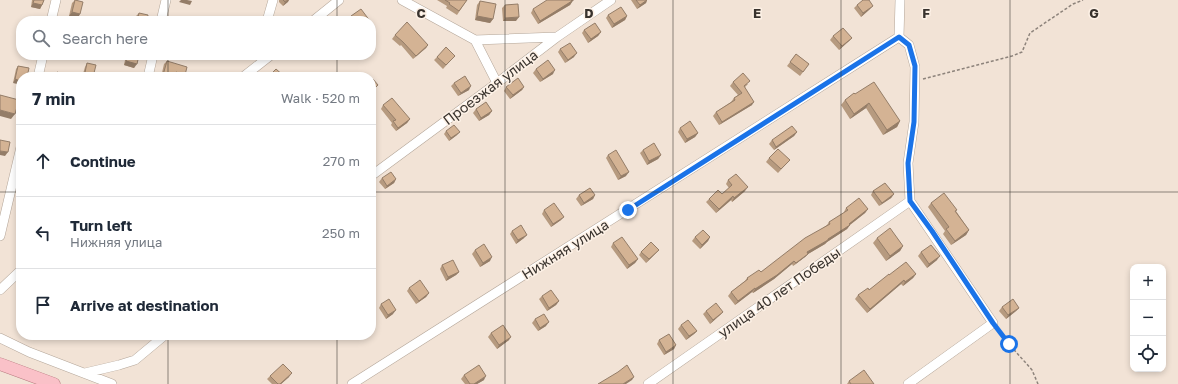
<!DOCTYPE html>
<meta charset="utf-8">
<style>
:root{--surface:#fff;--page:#f6f6f7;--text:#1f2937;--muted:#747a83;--line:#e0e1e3}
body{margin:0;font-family:"Golos Text",sans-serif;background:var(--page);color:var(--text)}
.controls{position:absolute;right:12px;bottom:12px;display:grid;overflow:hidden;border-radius:8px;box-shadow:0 2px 6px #0003}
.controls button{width:36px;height:36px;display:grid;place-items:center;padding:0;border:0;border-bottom:1px solid var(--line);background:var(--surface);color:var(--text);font:20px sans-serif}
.stop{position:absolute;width:12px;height:12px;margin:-9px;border:3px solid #1a73e8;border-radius:50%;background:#fff}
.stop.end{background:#1a73e8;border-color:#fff;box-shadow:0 1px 4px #0008}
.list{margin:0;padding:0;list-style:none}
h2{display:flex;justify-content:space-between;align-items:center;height:52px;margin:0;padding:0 16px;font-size:17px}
h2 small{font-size:13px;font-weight:400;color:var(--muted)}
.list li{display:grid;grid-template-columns:26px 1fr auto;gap:12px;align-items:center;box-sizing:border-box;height:72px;padding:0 16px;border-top:1px solid var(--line)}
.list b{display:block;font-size:15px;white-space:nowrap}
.list p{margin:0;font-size:13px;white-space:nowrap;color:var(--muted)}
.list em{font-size:13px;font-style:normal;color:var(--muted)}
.icon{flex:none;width:22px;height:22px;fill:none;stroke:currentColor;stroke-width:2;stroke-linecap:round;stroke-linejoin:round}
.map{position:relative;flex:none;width:1178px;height:384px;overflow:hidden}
.search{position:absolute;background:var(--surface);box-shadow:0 2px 6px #0003;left:16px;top:16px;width:360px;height:44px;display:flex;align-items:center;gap:10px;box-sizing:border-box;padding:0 14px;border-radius:16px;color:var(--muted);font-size:15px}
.panel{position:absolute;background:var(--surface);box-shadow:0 2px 6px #0003;left:16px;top:72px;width:360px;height:268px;border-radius:16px}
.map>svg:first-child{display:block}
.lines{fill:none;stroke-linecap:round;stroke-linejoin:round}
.minor-casing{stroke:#b4a699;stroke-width:10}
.major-casing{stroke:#b4757b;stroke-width:13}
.path{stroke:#8d837b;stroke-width:1.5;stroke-dasharray:3 2;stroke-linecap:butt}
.minor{stroke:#fff;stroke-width:9}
.major{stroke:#fac1c8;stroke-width:12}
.wall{fill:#b69a7f}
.shaded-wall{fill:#947d68}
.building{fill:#d4b394;stroke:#947d68}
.route{stroke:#1a73e8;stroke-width:5}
.grid{fill:none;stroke:#39332e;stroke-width:1;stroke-opacity:0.55}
.labels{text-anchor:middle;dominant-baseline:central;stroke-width:3;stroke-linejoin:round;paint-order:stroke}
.street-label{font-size:14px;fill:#39332e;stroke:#fdf1e6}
.grid-label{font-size:13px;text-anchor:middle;font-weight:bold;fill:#39332e;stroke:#fdf1e6;stroke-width:3;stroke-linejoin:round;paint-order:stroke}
</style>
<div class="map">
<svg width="1178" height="384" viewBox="0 0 1178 384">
<rect width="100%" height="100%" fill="#f2e3d6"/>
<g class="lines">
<defs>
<path id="minor" d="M402,0l73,40 82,-3
M900,0l-1,37 10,8 6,22 -1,55 -6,41 2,38 83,122 -85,61
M51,21l5,-21
M161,21l5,-21
M267,21l6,-21
M313,21l26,-21
M475,40l22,43
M38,77l5,-22
M148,77l5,-22
M243,77l28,-22
M371,176l126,-93 60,-46 54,-37
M0,236l21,-89
M0,290l21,-20
M0,338l29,14 83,32
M85,373l34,-8 16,-5 30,-25
M352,384l547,-347
M648,384l262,-183"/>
<path id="major" d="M0,364l54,20"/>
</defs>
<use href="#minor" class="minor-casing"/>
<use href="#major" class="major-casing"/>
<path class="path" d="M923,79l89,-23 10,-4 8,-19 43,-29 10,-4
M998,330l11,14 23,26 6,14"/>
<use href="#minor" class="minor"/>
<use href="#major" class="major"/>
</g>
<path class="wall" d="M32,0h12l-2,5 -2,4 -9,-2z
M75,0l3,18 -9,-2 3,-13z
M279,0h10l-6,6 -4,-4z
M437,0h30l-10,15 -11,-7 1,-2z
M631,0h16l-1,3 -9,6z
M480,1l13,18 -3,4 -15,-3 2,-15z
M572,2l-2,3 -32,19 -7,-11 2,-4z
M505,5l11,16h-13l-1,-13z
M857,5l13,4 -9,8 -7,-9z
M139,13l8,8h-12l1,-5z
M608,15l19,1 -2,4 -13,8 -6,-10z
M351,16l19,5h-20l-1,-1z
M584,30l17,2 -3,4 -10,7 -6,-10z
M395,35l33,10 -2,3 -13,11 -12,-14 -1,1 -8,-7z
M833,36l19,2 -3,3 -10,9 -9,-10z
M560,49l14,8 -9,6 -7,-11z
M796,54l13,10 -9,12 -13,-10z
M126,55h13l-5,13 -10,-3z
M437,57l15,2 -9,10 -9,-9z
M167,61l16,16h-5l-4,-1v1h-13l3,-13z
M87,63l6,14h-11l3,-10z
M18,66l11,2 -16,15 3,-14z
M536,69l17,5 -13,8 -7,-9z
M733,82l15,2 -3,3 7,18 -33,20 -6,-9 3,-4 15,-10 3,-4 4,-3 -8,-9z
M454,83l15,7 -11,6 -7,-10z
M506,87h18l-2,3 -12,9 -6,-8z
M855,94l45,27 -3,6 -14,8 -17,-27 -16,11 -9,-14 4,-5z
M383,105l27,14 -3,4 -11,8 -5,-6 1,-2 -11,-14z
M476,109l16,2 -3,4 -10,6 -6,-8z
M680,128l18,5 -3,4 -10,6 -7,-11z
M446,131l11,4 -8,6 -5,-7z
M797,132l-3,4 -20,14 -5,-6 3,-4z
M643,150l18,5 -3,4 -11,6 -7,-12z
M608,155l18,21 -8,4 -12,-22z
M769,158l21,2 -12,13 -12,-11z
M382,178l14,1 -2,4 -9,6 -6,-7z
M728,180l17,11 -13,11 -1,-2 -15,13 -10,-11 3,-3 13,-5 7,-6 -3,-4z
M873,191l21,3 -3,4 -12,8 -8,-11z
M579,195h16l-2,4 -12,7 -5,-7z
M931,203l25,8 13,19 -3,5 -15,10 -8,-11 2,-3 -17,-24z
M846,208l22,1 -3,4 -15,12 -3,4 -20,13 -2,2 -17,10 -3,3 -12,9 -1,-2 -18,15 -21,14 -1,-1 -17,13 -7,-9 3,-4 14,-11 2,-3 14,-6 66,-47 2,-3 16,-9 -1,-1z
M544,210l17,10 -10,7 -9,-13z
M512,231l12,7 -8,6 -6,-10z
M695,237h15l-2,4 -8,8 -8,-8z
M877,238l26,8 -3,5 -14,10 -13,-18z
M613,243l25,16 -3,4 -8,6 -16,-22z
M475,250l15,11 -10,6 -8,-13z
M659,250l-13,13 -7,-8 2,-3z
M921,252l16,8 -10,8 -9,-12z
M442,265l17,7 -3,3 -10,6 -6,-12z
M916,274l-3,4 -10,8 -2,-2 -34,29 -12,-14 3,-4 11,-5 20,-15z
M409,288l20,5 -3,4 -10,7 -9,-13z
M542,296l17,5 -3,4 -9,6 -8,-12z
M381,304l12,10 -7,5 -7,-11z
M1002,307l17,1 -3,3 -10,8 -7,-8z
M706,311l17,1 -3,3 -10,9 -7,-10z
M535,319l11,7 -8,5 -6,-8z
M681,325l16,6 -3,3 -8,6 -8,-11z
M491,333l18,7 -12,9 -9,-12z
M338,335h11l-6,5z
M659,340l17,5 -2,4 -10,6 -7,-11z
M464,375l20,5 -7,4h-12l-4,-5z
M270,376l19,1 -8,7h-9l-5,-5z
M849,381l25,3h-27z"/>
<path class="shaded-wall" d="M181,0h6l5,1 -2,4 -11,-3z
M288,0h1l-1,2 -5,4 2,-4z
M571,0h3l-2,2 -2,3 -32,19 2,-3z
M647,0l-1,3 -9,6 3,-4z
M33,3l9,2 -2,4 -9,-2z
M873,6l-3,3 -9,8 2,-4z
M72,12l8,2 -2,4 -9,-2z
M477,16l16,3 -3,4 -15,-3z
M627,16l-2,4 -13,8 2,-4z
M519,17l-3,4h-13l2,-3z
M601,32l-3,4 -10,7 3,-4z
M852,38l-3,3 -10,9 3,-4z
M428,45l-2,3 -13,11 3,-3z
M577,53l-3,4 -9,6 3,-3z
M238,55h7l-1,2z
M126,61l11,3 -3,4 -10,-3z
M555,70l-2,4 -13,8 3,-3z
M176,72l9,3 -2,2h-5l-5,-1z
M163,75l7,2h-9z
M15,79l6,2v4l-8,-2z
M471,86l-2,4 -11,6 3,-3z
M524,87l-2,3 -12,9 3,-4z
M754,102l-2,3 -33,20 3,-3z
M869,103l-3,5 -16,11 4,-5z
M0,110l15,4 -4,5 -11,-3z
M492,111l-3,4 -10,6 2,-3z
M410,119l-3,4 -11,8 2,-3z
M900,121l-3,6 -14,8 4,-5z
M460,132l-3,3 -8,6 2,-3z
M797,132l-3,4 -20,14 2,-3z
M698,133l-3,4 -10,6 2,-4z
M0,151l8,1 -3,4 -5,-1z
M661,155l-3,4 -11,6 2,-4z
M629,172l-3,4 -8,4 3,-4z
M396,179l-2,4 -9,6 2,-3z
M748,187l-3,4 -13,11 2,-4z
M894,194l-3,4 -12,8 3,-3z
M595,195l-2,4 -12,7 3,-3z
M733,196l-2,4 -15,13 3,-4z
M868,209l-3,4 -18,14 3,-2 -3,4 -20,13 -2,2 -17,10 -3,3 -12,9 14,-14 21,-13z
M564,217l-3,3 -10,7 2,-3z
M969,230l-3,5 -15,10 4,-4z
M527,235l-3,3 -8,6 2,-4z
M710,237l-2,4 -8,8 2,-4z
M903,246l-3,5 -14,10 4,-5z
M659,250l-13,13 3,-4z
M940,256l-3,4 -10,8 2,-4z
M492,257l-2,4 -10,6 3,-4z
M638,259l-3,4 -8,6 2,-4z
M794,261l-2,3 -18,15 -21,14 2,-4z
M459,272l-3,3 -10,6 2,-4z
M916,274l-3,4 -10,8 2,-4z
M904,280l-3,4 -34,29 3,-4z
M755,288l-3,4 -17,13 3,-4z
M429,293l-3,4 -10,7 3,-3z
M559,301l-3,4 -9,6 2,-3z
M1019,308l-3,3 -10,8 2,-4z
M396,310l-3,4 -7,5 2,-4z
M723,312l-3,3 -10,9 3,-4z
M549,322l-3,4 -8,5 2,-3z
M697,331l-3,3 -8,6 3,-4z
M511,337l-2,3 -12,9 2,-4z
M676,345l-2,4 -10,6 2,-3z
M292,373l-3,4 -8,7h-1z
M486,376l-2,4 -7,4h-3z
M634,377l-2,3 -6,4h-3z"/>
<path class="building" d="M34,0h10l-2,5 -9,-2z
M75,0l8,2 -3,12 -8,-2z
M283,0h5l-3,2z
M445,0h22l-8,11 -10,-7 1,-1z
M547,0h24l1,1 -32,20 -7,-12z
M636,0h11l-7,5z
M863,0h6l4,6 -10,7 -6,-8z
M480,1l16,3 -3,15 -16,-3z
M518,4l1,13 -14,1v-13z
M621,7l6,9 -13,8 -6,-9z
M361,9l9,12h-15l-4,-5z
M139,13l9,2 -1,6h-10z
M407,22l21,23 -12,11 -13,-14 -8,-7z
M595,23l6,9 -10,7 -7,-9z
M843,28l9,10 -10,8 -9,-10z
M570,43l7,10 -9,7 -8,-11z
M446,47l9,9 -9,9 -9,-8z
M796,54l13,10 -6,8 -13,-10z
M128,55h11l-2,9 -11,-3z
M548,60l7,10 -12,9 -7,-10z
M167,61l20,6 -2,8 -9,-3 -2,5h-4l-7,-2z
M87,63l9,2 -3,12h-9z
M18,66l11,2 -2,9h-6v4l-6,-2z
M276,69l9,8h-15l-1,-1z
M57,72l12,4 -1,1h-13z
M743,73l7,8 -6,5 10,16 -32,20 -6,-10 19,-12 -1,-2 8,-5 -9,-11z
M345,74l3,3h-8z
M465,76l6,10 -10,7 -7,-10z
M518,78l6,9 -11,8 -7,-8z
M373,79l5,6 -6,6 -1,-1v-9z
M874,82l26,39 -13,9 -18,-27 -15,11 -9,-14 9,-7 1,1z
M0,95l19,5 -4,14 -15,-4z
M392,98l18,21 -12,9 -5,-7 3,-1 -13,-15z
M486,102l6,9 -11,7 -5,-9z
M690,121l8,12 -11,6 -7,-11z
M454,125l6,7 -9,6 -5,-7z
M792,126l5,6 -21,15 -4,-7z
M0,140l10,2 -2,10 -8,-1z
M654,143l7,12 -12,6 -6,-11z
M778,149l12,11 -9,9 -12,-11z
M616,150l13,22 -8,4 -13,-21z
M391,172l5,7 -9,7 -5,-8z
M736,174l12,13 -14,11 -1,-2 -14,13 -10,-10 9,-9 4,4 10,-9 -4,-5z
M885,183l9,11 -12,9 -9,-12z
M590,188l5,7 -11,8 -5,-8z
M371,191l4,5 -4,2z
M944,193l13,17 -2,1 14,19 -14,11 -9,-12 3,-2 -18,-24z
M859,198l9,11 -19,15 1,1 -22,14v1l-21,12 1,2 -12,9 -2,-2 -17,14 -22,14v-1l-17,13 -7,-9 17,-13 -1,-1 12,-8 2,2 44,-34 25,-14 -1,-2 19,-12 -2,-2z
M554,203l10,14 -11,7 -9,-14z
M521,225l6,10 -9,5 -6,-9z
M890,228l13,18 -13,10 -13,-18z
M703,230l7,7 -8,8 -7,-8z
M622,237l16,22 -9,6 -16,-22z
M651,242l8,8 -10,9 -8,-7z
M484,244l8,13 -9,6 -8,-13z
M931,245l9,11 -11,8 -8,-12z
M453,260l6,12 -11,5 -6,-12z
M906,262l10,12 -11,8 -1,-2 -34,29 -12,-14 10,-7 1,2 20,-16v1z
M420,280l9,13 -10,8 -10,-13z
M551,290l8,11 -10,7 -7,-12z
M389,299l7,11 -8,5 -7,-11z
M1013,299l6,9 -11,7 -6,-8z
M716,303l7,9 -10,8 -7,-9z
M544,314l5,8 -9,6 -5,-9z
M688,320l9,11 -8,5 -8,-11z
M503,325l8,12 -12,8 -8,-12z
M669,334l7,11 -10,7 -7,-12z
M283,364l9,9 -12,11h-2l-8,-8z
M479,365l7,11 -12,8h-4l-6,-9z
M627,365l7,12 -11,7h-25l20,-12z
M864,370l10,14h-23l-2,-3z"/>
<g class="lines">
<path class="route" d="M628,210l271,-173 10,8 6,21 -1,56 -6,41 2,38 22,30 61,92 16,21"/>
</g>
<path class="grid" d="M168,0v21M337,0v21M505,0v384M673,0v384M841,0v384M1010,0v384M168,55v22M337,55v22M0,192h21M371,192h807M168,335v49M337,335v49"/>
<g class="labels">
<g class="street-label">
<text transform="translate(490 87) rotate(-37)">Проезжая улица</text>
<text transform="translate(565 249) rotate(-32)">Нижняя улица</text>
<text transform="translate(779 292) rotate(-35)">улица 40 лет Победы</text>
</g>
</g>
<g class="grid-label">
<text x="421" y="18">C</text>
<text x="589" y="18">D</text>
<text x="757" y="18">E</text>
<text x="926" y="18">F</text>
<text x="1094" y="18">G</text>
</g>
</svg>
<div class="controls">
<button>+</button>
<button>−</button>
<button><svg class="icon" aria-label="locate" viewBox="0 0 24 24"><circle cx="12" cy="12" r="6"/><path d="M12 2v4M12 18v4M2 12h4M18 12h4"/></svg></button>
</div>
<div class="stop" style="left:1009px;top:344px"></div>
<div class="stop end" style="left:628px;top:210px"></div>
<div class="search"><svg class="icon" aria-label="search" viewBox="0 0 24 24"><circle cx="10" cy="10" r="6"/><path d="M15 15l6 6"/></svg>Search here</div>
<section class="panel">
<h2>7 min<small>Walk · 520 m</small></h2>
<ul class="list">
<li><svg class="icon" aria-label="ahead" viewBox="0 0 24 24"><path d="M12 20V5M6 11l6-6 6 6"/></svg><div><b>Continue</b></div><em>270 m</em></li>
<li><svg class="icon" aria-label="left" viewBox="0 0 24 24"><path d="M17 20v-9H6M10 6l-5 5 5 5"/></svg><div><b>Turn left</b><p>Нижняя улица</p></div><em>250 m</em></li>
<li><svg class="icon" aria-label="arrive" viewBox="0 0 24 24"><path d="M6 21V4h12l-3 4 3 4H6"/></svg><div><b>Arrive at destination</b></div></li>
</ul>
</section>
</div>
